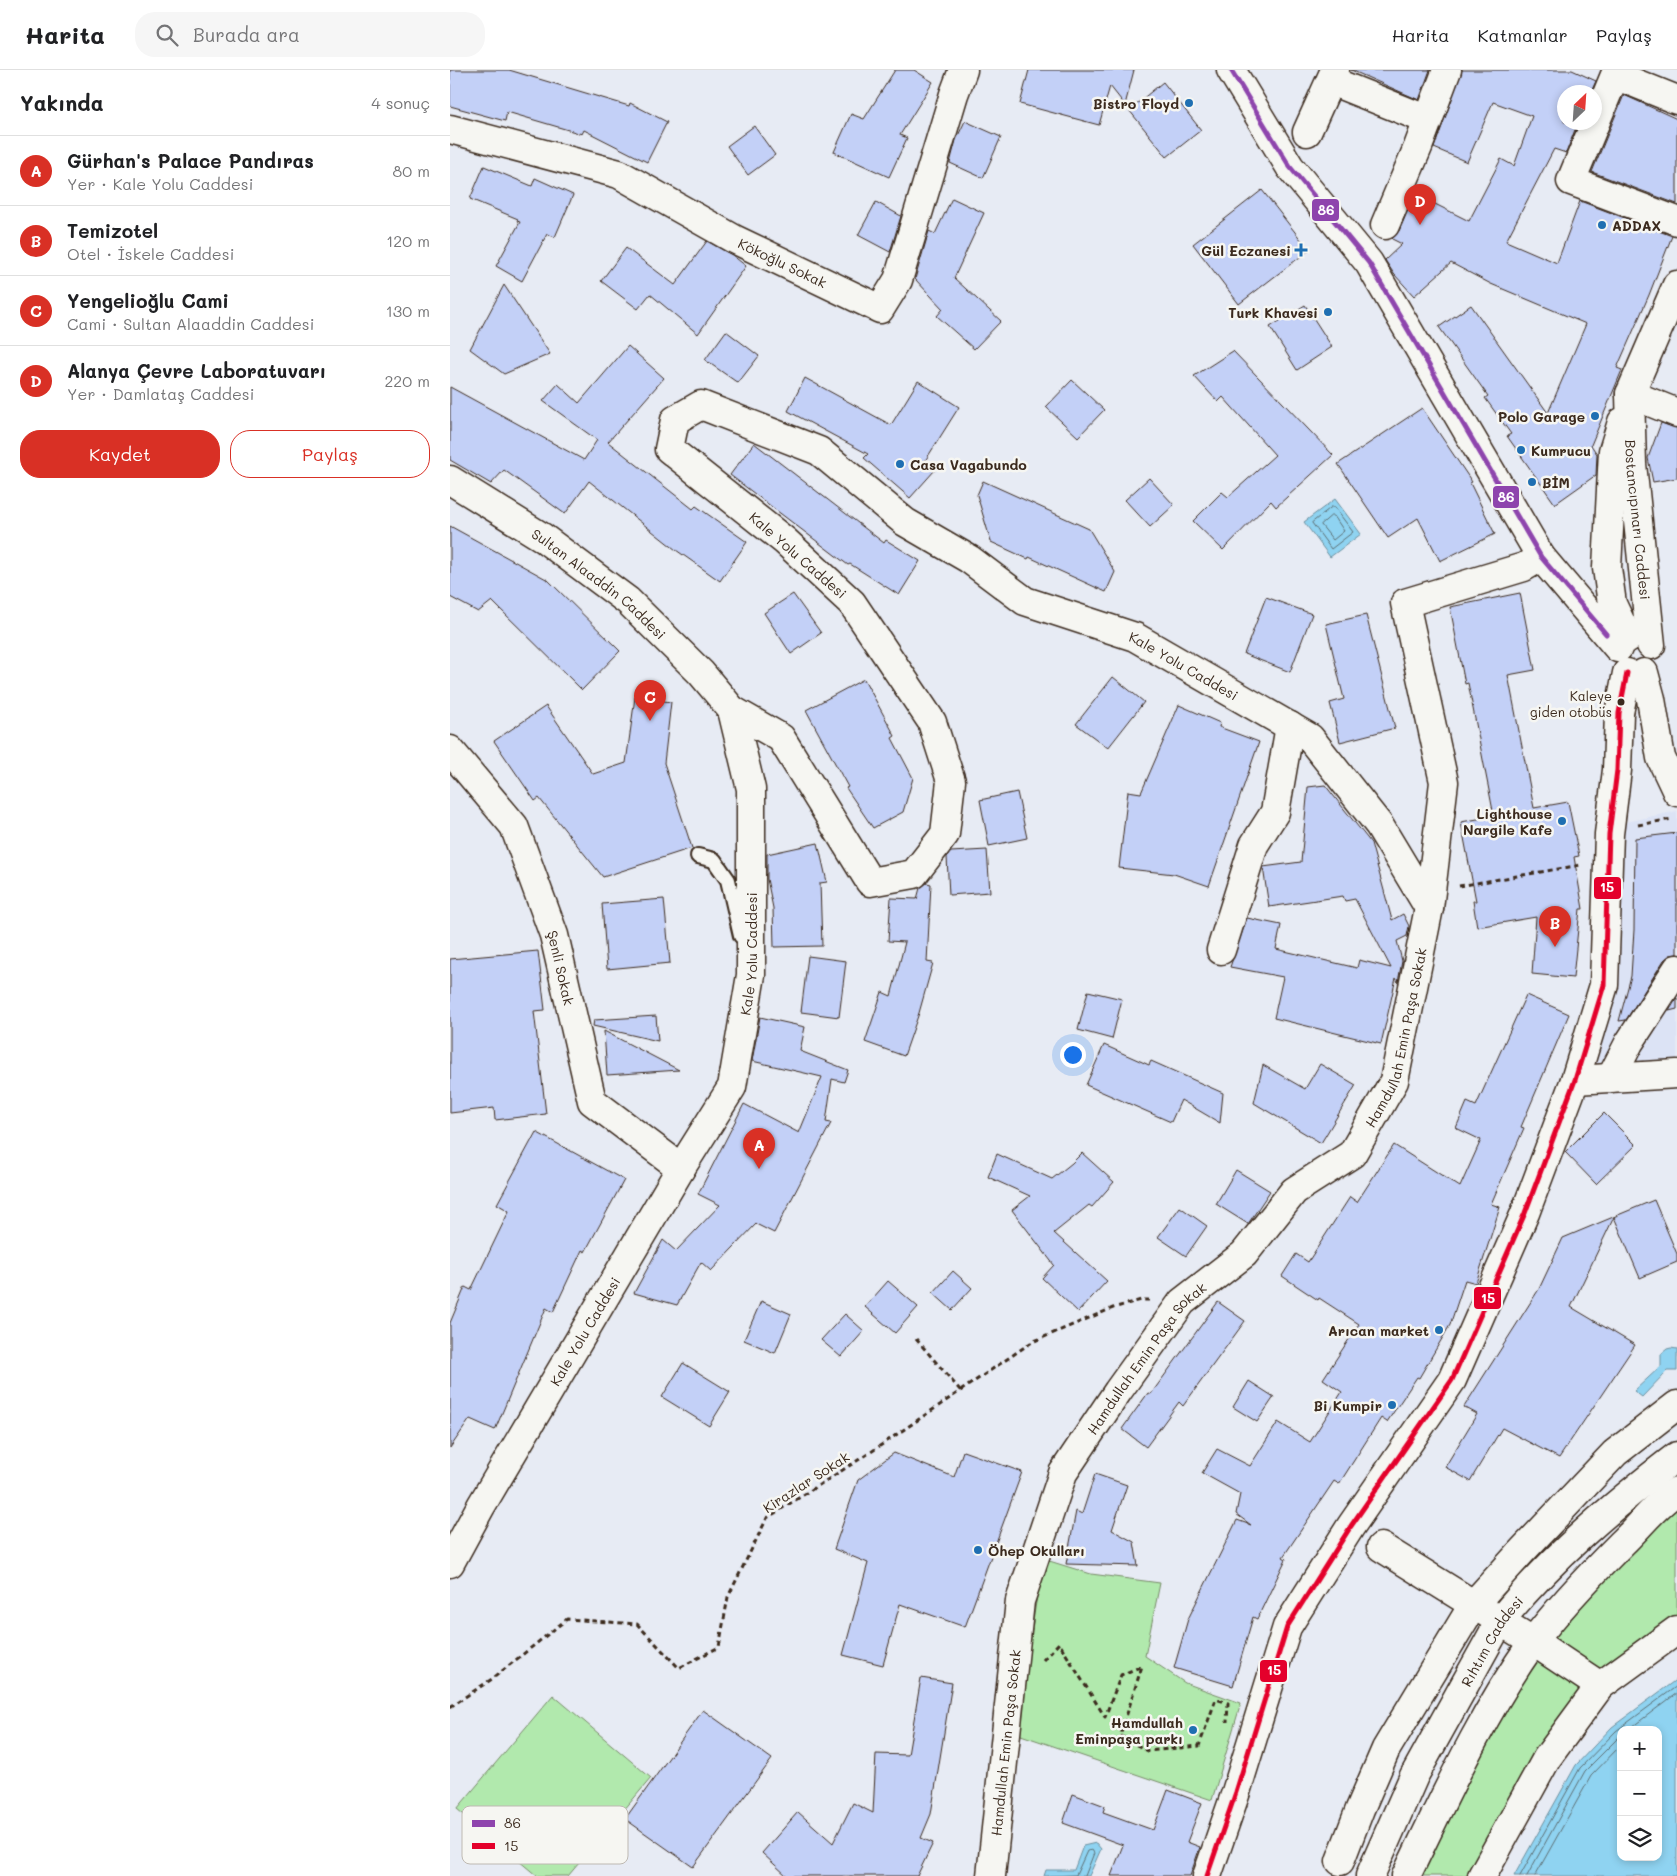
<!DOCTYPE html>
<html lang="tr">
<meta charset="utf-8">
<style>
:root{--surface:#fff;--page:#f6f6f6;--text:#202124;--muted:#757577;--line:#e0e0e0;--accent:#d93025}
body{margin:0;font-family:Mali,sans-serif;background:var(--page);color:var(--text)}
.controls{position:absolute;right:15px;bottom:15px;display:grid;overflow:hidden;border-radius:10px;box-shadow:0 2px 8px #0003}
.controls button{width:45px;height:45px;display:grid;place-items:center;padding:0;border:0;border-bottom:1px solid var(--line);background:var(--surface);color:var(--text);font:25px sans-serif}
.compass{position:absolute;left:1107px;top:15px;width:45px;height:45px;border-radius:50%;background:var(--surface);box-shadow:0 2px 8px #0003;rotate:25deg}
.you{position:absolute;left:622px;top:984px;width:18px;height:18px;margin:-12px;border:4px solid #fff;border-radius:50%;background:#1a73e8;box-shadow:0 0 0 8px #1a73e833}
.badge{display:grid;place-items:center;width:32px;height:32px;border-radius:50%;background:var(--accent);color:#fff;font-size:16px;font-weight:700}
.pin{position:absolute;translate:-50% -41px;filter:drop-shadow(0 1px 2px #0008)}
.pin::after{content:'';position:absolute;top:26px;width:18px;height:15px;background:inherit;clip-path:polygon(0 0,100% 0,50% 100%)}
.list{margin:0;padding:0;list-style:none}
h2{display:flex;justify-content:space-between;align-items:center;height:65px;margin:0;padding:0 20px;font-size:21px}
h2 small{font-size:16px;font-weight:400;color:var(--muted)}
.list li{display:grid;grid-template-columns:32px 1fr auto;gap:15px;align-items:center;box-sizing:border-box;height:70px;padding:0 20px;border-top:1px solid var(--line)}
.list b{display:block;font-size:19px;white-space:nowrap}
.list p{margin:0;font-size:16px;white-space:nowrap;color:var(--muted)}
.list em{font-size:16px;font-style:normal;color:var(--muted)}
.actions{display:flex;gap:10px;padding:15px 20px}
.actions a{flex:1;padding:11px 0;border:1px solid var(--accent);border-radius:20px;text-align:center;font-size:18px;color:var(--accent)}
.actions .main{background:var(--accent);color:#fff}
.icon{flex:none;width:28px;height:28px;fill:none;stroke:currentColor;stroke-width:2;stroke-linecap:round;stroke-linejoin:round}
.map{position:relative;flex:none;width:1227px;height:1806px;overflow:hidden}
header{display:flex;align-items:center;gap:30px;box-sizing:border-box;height:70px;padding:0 25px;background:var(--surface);border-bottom:1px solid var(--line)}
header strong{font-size:24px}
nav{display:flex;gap:28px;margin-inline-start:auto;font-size:18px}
.search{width:350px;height:45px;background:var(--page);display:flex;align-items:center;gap:12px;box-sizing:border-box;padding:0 18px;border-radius:20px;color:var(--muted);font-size:19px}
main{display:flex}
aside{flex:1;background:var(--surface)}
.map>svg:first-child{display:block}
.built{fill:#dce3f5}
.green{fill:#b1e9ad;stroke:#768a66}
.water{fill:#8fd3f1;stroke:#6d8f9d;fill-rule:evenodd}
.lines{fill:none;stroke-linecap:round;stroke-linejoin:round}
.shore{stroke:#5d6e72;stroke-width:1}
.building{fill:#c3d0f7;stroke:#3b2a1e}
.lane-casing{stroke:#3b2a1e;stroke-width:18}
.street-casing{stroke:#3b2a1e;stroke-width:31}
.secondary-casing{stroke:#3b2a1e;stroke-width:31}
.path{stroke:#3b2a1e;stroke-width:3;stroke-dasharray:5 4;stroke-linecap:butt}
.lane{stroke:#f6f6f2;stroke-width:14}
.street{stroke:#f6f6f2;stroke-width:28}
.secondary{stroke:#f6f6f2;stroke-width:28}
.bus-1-casing{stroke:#f6f6f2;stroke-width:9}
.bus-2-casing{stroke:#f6f6f2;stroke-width:9}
.bus-1{stroke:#8e44ad;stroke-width:5}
.bus-2{stroke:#e4002b;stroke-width:5}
.poi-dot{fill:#1f6fb2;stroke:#f6f6f2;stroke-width:2}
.bus-dot{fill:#3b2a1e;stroke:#f6f6f2;stroke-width:2}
.labels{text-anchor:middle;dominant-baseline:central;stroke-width:5;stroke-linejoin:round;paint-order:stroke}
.bus-label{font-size:13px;fill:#3b2a1e;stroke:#f6f6f2;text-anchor:end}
.poi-label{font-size:14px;font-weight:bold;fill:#3b2a1e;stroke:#f6f6f2;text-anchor:end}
.street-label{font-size:14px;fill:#3b2a1e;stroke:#f6f6f2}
.key{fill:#f6f6f2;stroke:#beb9b2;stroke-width:1}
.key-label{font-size:14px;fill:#3b2a1e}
.line-badge{stroke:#f6f6f2;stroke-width:2}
.badge-label{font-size:14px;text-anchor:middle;font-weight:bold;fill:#fff}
</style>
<header>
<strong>Harita</strong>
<div class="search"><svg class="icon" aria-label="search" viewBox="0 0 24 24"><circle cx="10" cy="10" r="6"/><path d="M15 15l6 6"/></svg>Burada ara</div>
<nav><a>Harita</a><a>Katmanlar</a><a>Paylaş</a></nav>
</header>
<main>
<aside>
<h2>Yakında<small>4 sonuç</small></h2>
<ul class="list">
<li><span class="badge">A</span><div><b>Gürhan's Palace Pandıras</b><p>Yer · Kale Yolu Caddesi</p></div><em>80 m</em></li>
<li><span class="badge">B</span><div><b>Temizotel</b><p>Otel · İskele Caddesi</p></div><em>120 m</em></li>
<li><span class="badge">C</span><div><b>Yengelioğlu Cami</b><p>Cami · Sultan Alaaddin Caddesi</p></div><em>130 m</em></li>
<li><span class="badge">D</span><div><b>Alanya Çevre Laboratuvarı</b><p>Yer · Damlataş Caddesi</p></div><em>220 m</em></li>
</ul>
<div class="actions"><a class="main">Kaydet</a><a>Paylaş</a></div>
</aside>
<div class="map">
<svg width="1227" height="1806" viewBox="0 0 1227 1806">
<rect width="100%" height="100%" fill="#e7ebf4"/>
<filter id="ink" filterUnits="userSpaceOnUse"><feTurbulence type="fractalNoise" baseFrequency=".02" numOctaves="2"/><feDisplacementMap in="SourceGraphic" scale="10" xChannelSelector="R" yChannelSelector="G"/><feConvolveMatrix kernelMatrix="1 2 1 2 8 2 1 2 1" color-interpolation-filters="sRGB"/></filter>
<g filter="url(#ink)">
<path class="built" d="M1227,741v276l-94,5 35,-120 2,-56 -4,-92z"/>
<path class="green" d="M1227,1426v128l-78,57 -59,-41z
M593,1489l48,15 69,9 -15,73 40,27 56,20 -29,97 -197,-67z
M1085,1577l59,40 -116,189h-69z
M103,1625l98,83 -83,98h-31l-80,-67z"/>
<path class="water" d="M885,429l26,35 -31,23 -26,-35z
M1221,1278l6,1v22h-10l-25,26 -8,-6 27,-25v-12l6,-5z
M1227,1609v197h-163l62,-111 36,-38zM1171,1660h37v127h-37z
M646,1773l5,6 -12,27h-45l2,-6h28l9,-24z"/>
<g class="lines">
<path class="shore" d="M882,437l3,1 18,24 -22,17 -19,-26z
M881,446h3l10,15 -11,9 -12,-15z
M1178,1660l49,-37
M599,1806l27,-1 11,-24 5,-1 2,3 -9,23
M1070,1806l60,-108 36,-37 61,-45
M1077,1806l58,-105 36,-36
M1085,1806l56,-100 30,-31"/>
</g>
<path class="building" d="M0,0h59l120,36 1,-3 37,19 -20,40 -63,-32 -2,4 -75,-22 -2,9 -55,-15z
M445,0h19l19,12 -33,53 7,3 -18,39 -55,-25 17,-38 13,5z
M579,0h105l-9,35 -15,-19 -11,39 -79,-21z
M901,0h79l-11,30z
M1012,0h110l24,11 -5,11h-27v30h14l-12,31 -12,-4 -48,92 51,22 23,-62 92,35 -23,59 -32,73 5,2 -31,75 6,9 -1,21 -41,29 -48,-68 4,-2 -26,-36 3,-2 -49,-69 32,-22 77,108 38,-89 -95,-40 -40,-21 -37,33 -20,-22 -9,-14 17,-16 -10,-5 7,-8 16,-37 54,27 32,-62 13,7 18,-50 -39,-14 -26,60 -33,-14z
M713,12l38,48 -34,27 -38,-47z
M1174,25l53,24v85l-85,-32z
M515,51l36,16 -18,41 -33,-15 6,-23z
M304,56l21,29 -27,20 -21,-29z
M34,96l48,20 3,-8 38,17 -18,42 -8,-3 -25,47 -26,-15 24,-44 -3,-1 1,-2 -48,-20z
M812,120l47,60 -70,54 -46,-60z
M502,128l32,15 -30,65 47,43 -27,28 -37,-33 6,-7 -28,-30 14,-48 6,3z
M426,132l25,14 -11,36 -32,-17z
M257,171l25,14 14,11 -48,68 -48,-40 -12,15 -37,-28 25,-33 49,37z
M54,215l46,69 -46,20 -34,-25z
M855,235l27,42 -35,23 -27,-43z
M276,261l33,25 -21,27 -33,-23z
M178,276l36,32 -56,64 85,67 3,-3 51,36 -27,39 -44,-31 -87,-69 -24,33 -61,-44 -13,14 -41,-24v-73l134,73 13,-20 -54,-39 15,-17 21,19z
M783,281l100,104 -57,52 -5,-6 -48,49 -30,-29 29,-29 6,5 47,-42 -52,-58 -5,5 -24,-26z
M355,308l86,47 27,-44 41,26 -34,54 10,9 -25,28 -46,-40 4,-4 -80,-43z
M622,310l32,30 -26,27 -32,-30z
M972,338l50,74 -2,1 25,51 -55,27 -22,-43 -30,20 -50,-74z
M1211,353l16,5v50l-24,4 -5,-24z
M304,373l130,100 2,-3 34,21 -21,34 -49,-31 -2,1 -118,-90z
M699,408l25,27 -24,22 -25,-27z
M533,411l106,48 26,43 -9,20 -77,-35 -1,2 -37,-17 -14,-47z
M0,456l98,54 72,71 -38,39 -90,-89 -14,11 -28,-15z
M1070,523l15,77 -27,5 26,133 34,-6 11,54 -5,1 9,52h-3l-7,69 -41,-4 4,-57 -59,10 -4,-26h3l-15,-79 33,-6 -26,-133 -3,1 -15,-77z
M343,524l28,39 -30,21 -27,-41z
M816,527l46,17 -22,58 -46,-18z
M916,545l29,113 -55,14 -10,-39 14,-4 -18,-75z
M663,607l31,25 -36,46 -32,-24z
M414,609l31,57 -3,2 21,40 -10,34 -30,16 -27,-40 2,-1 -42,-77z
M185,627l36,5 -7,61 28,85 -89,29 -64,-79 -4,3 -41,-60 52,-35 47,68 33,-11z
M729,635l41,18 -1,4 40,15 -50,144 -35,-12 -55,-6 9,-77 13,2z
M875,715l46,58 21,77 11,-6 6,12 -2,10 -10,5 5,20 -4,21 -2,-4 -15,66 -107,-26 9,-41 -53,-10 17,-49 34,7 -5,24 81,19 2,-8 32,8 -36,-69 -10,2 -2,-5 -74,11 -6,-40 38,-5 7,-75z
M567,722l10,46 -38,8 -9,-46z
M1227,763v121l-7,1 -6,5 -38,60 -7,1 12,-45 3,-46 1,-92z
M368,773l9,39 -7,1 2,63 -48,1 -1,-39 -6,-29v-25z
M537,780l3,42 -41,3 -2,-38 4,-5z
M477,813l4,1 -4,78 6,1 -14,50 -15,43 -39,-14 17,-50 9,4 14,-54 -17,-1 3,-43 26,1 3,-11z
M214,829l6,64 -63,6 -5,-65z
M88,881l7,59 -11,1 12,103 -51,6 -1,-12 -44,5v-154z
M358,886l38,5 -7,56 -38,-5z
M638,921l34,8 -10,40 -34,-9z
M1076,925l43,19 -48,113 3,1 -33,76 9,3 -24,76 -11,-3 -15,45 -31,53 -2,-1 -30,45 -6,-4 -42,66 -5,-3 -51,76 3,2 -29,60 -4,-2 -20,69 -59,-18 14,-49 49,-99 14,5 -15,-11 4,-20 -38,-21 15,-24 33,17 28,-44 32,20 32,-50 -19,-13 36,-55 -40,-26 -1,2 -36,-24 14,-22 12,8 42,-65 7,5 37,-57 66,42 21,-47 -25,-12 11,-26 9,4z
M1227,928v11l-8,2z
M206,946l2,25 -65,-15 1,-6z
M310,947l45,10 -5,24 48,19 -4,12 -12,-3 -6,43 5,1 -57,110 -18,-9 -45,47 -10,-9 -24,43 -43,-12 29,-53 13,11 44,-46 -22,-11 46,-90 55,29 23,-56 -70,-16z
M154,961l75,39 -72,5z
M654,975l45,20 2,-4 72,32 -3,30 -39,-23 -10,22 -85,-37z
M870,994l36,21 -35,58 -67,-40 9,-38 42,24z
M1154,1043l32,32 -40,39 -31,-32z
M86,1062l88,48 -39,72 -3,-2 -29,62 -7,-4 -51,122 -25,-11 -20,29v-125l15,-36 6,3 38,-79 -12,-7z
M632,1083l32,29 -22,25 -3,-2 -35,28 53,48 -29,31 -36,-34 12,-13 -42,-55 18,-14 -42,-19 9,-23 55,25 20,-16z
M786,1100l34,21 -22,33 -32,-20z
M1204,1130l23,54v8l-37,16 -26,-61 -43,90 64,38 -76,113 -57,-30 -32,53 -25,-14 32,-53 -13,-7 75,-118 24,-51z
M730,1137l27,19 -21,30 -28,-19z
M503,1201l19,17 -20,22 -19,-17z
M438,1211l30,26 -23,26 -30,-26z
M311,1231l30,13 -16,39 -31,-13z
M768,1232l27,19 -62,85 -4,-4 -33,45 -24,-18 26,-36 3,1z
M395,1244l19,17 -23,26 -20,-17z
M233,1293l47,29 -21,34 -47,-29z
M799,1311l25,16 -17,25 -24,-15z
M513,1381l59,21 -57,155 -65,-23 -17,61 -40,-10 25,-92 -34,-14 24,-69 36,-27 60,24z
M645,1404l32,11 -15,45 22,12 4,24 -72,-2 10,-53 6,3z
M471,1608l31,5 -21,131 -10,24 12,5 -16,33h-130l-25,-23 36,-41 35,31 20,-40 20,10 3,-59 32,1z
M253,1640l69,49 -79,108 -68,-48z
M718,1720l34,13 -15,39 13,5 -10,29h-79l12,-31 -60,-22 10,-29 32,12 -2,6 50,18z"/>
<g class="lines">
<defs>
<path id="lane" d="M248,786l16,4 14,20 13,56"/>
<g id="street">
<path d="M881,11l97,39"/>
<path d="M1227,30l-62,-25 -44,106 106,40"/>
<path id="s1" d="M0,59l169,45 115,65 146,70 18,-29 56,-186 9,-24"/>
<path d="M857,62l28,-62"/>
<path d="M935,155l33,-78 29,-77"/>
<path d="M1227,215l-47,109 47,19"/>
<path d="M1194,603l7,26 10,59 16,34"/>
<path id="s2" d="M0,680l64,76 40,109 38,166 89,67"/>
<path d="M771,880l33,-105 21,-33 15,-86"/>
<path d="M1161,1008l18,-35 48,-74"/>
<path d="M1125,1010l102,-6"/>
<path d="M931,1477l153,95 66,44"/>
<path id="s3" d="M0,1493l31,-57 200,-338 51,-81 19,-112v-186l-19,-79"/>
<path d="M890,1791l20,-52 26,-60 87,-144 50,-55 92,-97 62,-48"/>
<path id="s4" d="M541,1806l29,-275 43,-128 55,-82 64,-89 62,-48 50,-63 58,-37 42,-73 35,-173 15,-126 -39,-179 119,-36 17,-10"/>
<path d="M956,1806c39,-80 76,-162 127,-234 27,-36 58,-68 89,-99 18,-17 34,-39 55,-52"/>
<path d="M1032,1806l65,-118 53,-72 77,-56"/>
</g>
<g id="secondary">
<path d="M781,0l59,97 79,96 172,294 77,91"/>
<path id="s5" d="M1180,324l2,70 19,181"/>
<path d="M1172,352l-9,29 -6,117 5,36 16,34"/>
<path id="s6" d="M0,410l92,57 86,64 73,72 31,37 49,28 89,144 44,-8 31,-40 6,-53 -19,-59 -80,-119 -67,-62 -116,-92 6,-29 26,-15 118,46 86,71 64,37 56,42 110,36 175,101 69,87 50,83"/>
<path d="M757,1806l29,-84 51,-165 64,-101 101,-146 73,-167 50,-133 29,-95 5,-151 8,-64 2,-57 8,-40"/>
<path id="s7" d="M920,1806l44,-100 86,-155c51,-63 113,-116 177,-165"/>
</g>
</defs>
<use href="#lane" class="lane-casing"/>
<use href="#street" class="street-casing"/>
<use href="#secondary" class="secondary-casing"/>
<path class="path" d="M1188,755l34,-6
M1009,816l122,-21
M466,1269l44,51
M593,1590l16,-17 46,74 16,-42 21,-9 -22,70 28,15 51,-5 17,-47 12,4 -1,19
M0,1637l42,-28 75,-60 70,5 42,44 40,-21 9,-50 39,-79 104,-66 161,-110 81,-34 28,-8h8"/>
<use href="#lane" class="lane"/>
<use href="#street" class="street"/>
<use href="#secondary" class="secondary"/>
<defs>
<path id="bus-1" d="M781,0l59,97 79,96 172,294 65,77"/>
<path id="bus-2" d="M757,1806l29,-84 51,-165 64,-101 101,-146 73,-167 50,-133 29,-95 5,-151 8,-64 2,-57 8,-40"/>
</defs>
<use href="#bus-1" class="bus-1-casing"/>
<use href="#bus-2" class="bus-2-casing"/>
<use href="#bus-1" class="bus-1"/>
<use href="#bus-2" class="bus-2"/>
</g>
</g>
<g class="poi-dot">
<circle cx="739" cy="33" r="5"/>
<circle cx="1152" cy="155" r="5"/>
<path d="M848.5 172.5h5v5h5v5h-5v5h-5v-5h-5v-5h5z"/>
<circle cx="878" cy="242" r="5"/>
<circle cx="1145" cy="346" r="5"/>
<circle cx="1071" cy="380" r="5"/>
<circle cx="450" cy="394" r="5"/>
<circle cx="1082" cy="412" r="5"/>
<circle cx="1112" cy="751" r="5"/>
<circle cx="989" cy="1260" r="5"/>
<circle cx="942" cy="1335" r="5"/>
<circle cx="528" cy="1480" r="5"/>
<circle cx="743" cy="1660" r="5"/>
</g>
<circle class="bus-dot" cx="1171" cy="632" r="4.5"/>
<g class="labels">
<g class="bus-label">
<text x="1162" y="625">Kaleye<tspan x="1162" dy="16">giden otobüs</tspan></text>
</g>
<g class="poi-label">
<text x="729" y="33">Bistro Floyd</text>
<text x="1162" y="155" text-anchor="start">ADDAX</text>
<text x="841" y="180">Gül Eczanesi</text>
<text x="868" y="242">Turk Khavesi</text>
<text x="1135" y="346">Polo Garage</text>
<text x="1081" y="380" text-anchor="start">Kumrucu</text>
<text x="460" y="394" text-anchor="start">Casa Vagabundo</text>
<text x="1092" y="412" text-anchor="start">BİM</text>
<text x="1102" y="743">Lighthouse<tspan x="1102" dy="16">Nargile Kafe</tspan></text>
<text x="979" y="1260">Arıcan market</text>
<text x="932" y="1335">Bi Kumpir</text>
<text x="538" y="1480" text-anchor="start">Öhep Okulları</text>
<text x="733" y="1652">Hamdullah<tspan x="733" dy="16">Eminpaşa parkı</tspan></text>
</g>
<g class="street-label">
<text stroke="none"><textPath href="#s1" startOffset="361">Kökoğlu Sokak</textPath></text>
<text stroke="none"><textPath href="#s5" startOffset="126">Bostancıpınarı Caddesi</textPath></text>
<text transform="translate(348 485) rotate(41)">Kale Yolu Caddesi</text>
<text stroke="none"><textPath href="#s6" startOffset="182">Sultan Alaaddin Caddesi</textPath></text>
<text stroke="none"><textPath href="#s6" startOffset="1799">Kale Yolu Caddesi</textPath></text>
<text stroke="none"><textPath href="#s3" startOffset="688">Kale Yolu Caddesi</textPath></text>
<text stroke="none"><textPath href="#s2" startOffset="249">Şenli Sokak</textPath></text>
<text stroke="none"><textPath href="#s4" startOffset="974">Hamdullah Emin Paşa Sokak</textPath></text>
<text stroke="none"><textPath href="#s3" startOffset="268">Kale Yolu Caddesi</textPath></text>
<text stroke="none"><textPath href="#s4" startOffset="554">Hamdullah Emin Paşa Sokak</textPath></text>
<text transform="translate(356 1412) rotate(-33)">Kirazlar Sokak</text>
<text stroke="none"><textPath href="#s7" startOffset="265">Rıhtım Caddesi</textPath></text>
<text stroke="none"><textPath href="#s4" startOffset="134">Hamdullah Emin Paşa Sokak</textPath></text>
</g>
</g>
<rect x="12" y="1736" width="166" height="58" rx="8" class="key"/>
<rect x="22" y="1750" width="23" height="7" fill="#8e44ad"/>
<rect x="22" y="1773" width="23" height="6" fill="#e4002b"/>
<g class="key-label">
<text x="54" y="1758">86</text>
<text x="54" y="1781">15</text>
</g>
<g class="line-badge">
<rect x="861" y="128" width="29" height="24" rx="5" fill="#8e44ad"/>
<rect x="1042" y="415" width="28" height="24" rx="5" fill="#8e44ad"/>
<rect x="1143" y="806" width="29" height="24" rx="5" fill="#e4002b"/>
<rect x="1023" y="1216" width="29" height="24" rx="5" fill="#e4002b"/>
<rect x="809" y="1589" width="29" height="24" rx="5" fill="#e4002b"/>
</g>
<g class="badge-label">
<text x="876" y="145">86</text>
<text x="1056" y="432">86</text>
<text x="1157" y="822">15</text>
<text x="1038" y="1233">15</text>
<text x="824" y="1605">15</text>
</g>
</svg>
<div class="controls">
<button>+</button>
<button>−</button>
<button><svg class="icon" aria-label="layers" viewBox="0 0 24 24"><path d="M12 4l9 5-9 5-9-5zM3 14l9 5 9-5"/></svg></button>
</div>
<svg class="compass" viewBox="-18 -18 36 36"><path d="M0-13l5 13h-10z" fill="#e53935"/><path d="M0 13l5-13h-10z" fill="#757577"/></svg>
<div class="you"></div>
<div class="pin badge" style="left:309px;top:1099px">A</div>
<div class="pin badge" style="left:1105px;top:877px">B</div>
<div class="pin badge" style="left:200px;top:651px">C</div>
<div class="pin badge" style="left:970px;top:155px">D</div>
</div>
</main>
